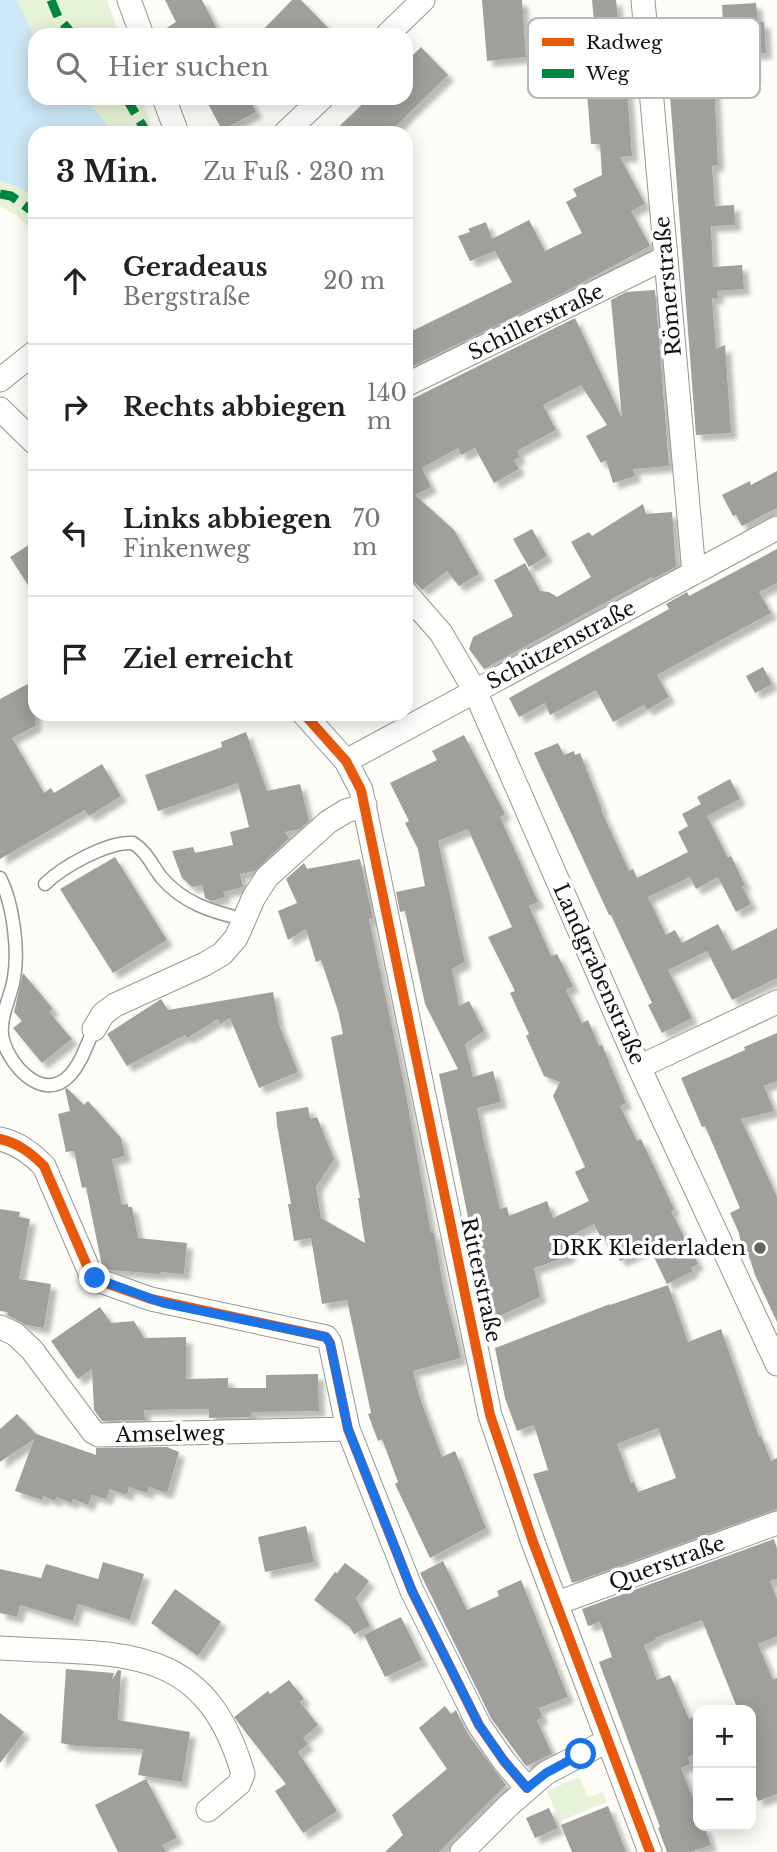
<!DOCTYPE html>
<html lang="de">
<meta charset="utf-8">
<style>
:root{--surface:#fff;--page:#f2f2f2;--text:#222;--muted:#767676;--line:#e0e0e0}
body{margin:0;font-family:"Libre Baskerville",serif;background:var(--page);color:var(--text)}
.controls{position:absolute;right:21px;bottom:21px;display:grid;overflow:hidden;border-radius:14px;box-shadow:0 4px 18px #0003}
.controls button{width:63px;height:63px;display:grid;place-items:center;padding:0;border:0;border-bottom:2px solid var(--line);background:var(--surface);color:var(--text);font:35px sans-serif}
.stop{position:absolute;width:21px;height:21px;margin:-16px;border:5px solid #1a73e8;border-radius:50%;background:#fff}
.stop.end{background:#1a73e8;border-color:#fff;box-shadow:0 2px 7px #0008}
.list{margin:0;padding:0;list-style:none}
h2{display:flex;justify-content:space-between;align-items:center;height:91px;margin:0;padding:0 28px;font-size:30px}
h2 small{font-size:23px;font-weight:400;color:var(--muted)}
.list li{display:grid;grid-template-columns:46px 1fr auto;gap:21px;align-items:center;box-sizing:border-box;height:126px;padding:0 28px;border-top:2px solid var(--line)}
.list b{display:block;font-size:26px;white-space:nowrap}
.list p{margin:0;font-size:23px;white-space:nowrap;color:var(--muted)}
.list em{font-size:23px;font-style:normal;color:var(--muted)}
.icon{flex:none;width:38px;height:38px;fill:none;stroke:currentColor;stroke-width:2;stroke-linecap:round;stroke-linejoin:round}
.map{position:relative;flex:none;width:777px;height:1852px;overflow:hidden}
.search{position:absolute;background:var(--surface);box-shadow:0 4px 18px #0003;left:28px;top:28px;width:385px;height:77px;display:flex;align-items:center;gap:18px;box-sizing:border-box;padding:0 24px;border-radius:21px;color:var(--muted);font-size:26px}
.panel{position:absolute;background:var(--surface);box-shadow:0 4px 18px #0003;left:28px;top:126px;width:385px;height:595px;border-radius:21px}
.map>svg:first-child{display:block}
.green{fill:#e7f3d7}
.water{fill:#cde8f7}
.building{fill:#a19f9c;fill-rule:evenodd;filter:url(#shadow)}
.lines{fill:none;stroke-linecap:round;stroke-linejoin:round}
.service-casing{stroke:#979795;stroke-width:15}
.minor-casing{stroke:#979795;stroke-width:25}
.service{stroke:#fffffe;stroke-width:12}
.minor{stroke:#fffffe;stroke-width:23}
.quiet{stroke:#00873e;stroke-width:9;stroke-dasharray:18 9;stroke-linecap:butt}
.cycleway-casing{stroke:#fff;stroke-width:15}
.cycleway{stroke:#e8590c;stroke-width:10}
.route{stroke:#1a73e8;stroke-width:9}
.poi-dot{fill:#646362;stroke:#fff;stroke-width:2.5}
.labels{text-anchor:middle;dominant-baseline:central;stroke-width:7;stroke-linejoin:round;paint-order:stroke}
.street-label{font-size:21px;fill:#111;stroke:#fff}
.poi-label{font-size:21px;fill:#111;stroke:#fff;text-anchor:end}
.key{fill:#fff;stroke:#b8b8b8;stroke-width:2}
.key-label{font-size:19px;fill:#111}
</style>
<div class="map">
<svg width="777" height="1852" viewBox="0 0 777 1852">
<defs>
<filter id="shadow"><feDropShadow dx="6" dy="6" stdDeviation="2" flood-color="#0004"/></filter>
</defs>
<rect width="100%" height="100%" fill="#fdfcf7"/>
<path class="green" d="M17,0h90l12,35h-84v3z
M84,98h58l12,35h-39z
M0,181l18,6 17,11v35l-18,-17 -17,-10z
M579,1777l9,20 15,-5 4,10 -47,19 -13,-30z"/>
<path class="water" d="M0,0h17l18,38v60h49l31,35h-80v65l-17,-11 -18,-6z"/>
<path class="building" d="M165,0h37l18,35h-64l20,-13z
M292,0h9l34,35h-77z
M482,0h40l4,57 -39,4z
M592,0h24l4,37 3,-1 9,120 -12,1 25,47 -14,7 19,35 -87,47 -152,74 -5,-10v-23l106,-52 -17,-31 -25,10 -12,-25 12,-4 -2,-3 18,-7 6,17 37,-19 16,31 37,-18 -16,-31 11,-6 -4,-7 29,-14 -2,-31h-9l-6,-78 13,-1z
M756,3l2,19h6l2,31 -14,1 2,24 -40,3 4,84 -6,1 3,40 19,-1 1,20 -24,1 2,41 29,-2 2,24 -27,2 1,7h-6l4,51 9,-4 6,88 -35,2 -31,-405 58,-5 -1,-20z
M421,47l27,28 -59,58h-57l37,-35h37v-36z
M205,98h44l7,14 -34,18z
M655,290l14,176 -36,3 2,7 -22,7 -7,-23 -5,3 -15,-27 21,-11 -26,-40 -38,20 13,25 -39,21 3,6 -6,3 5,9 -25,14 -19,-35 -14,7 -3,-7 -36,20 9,19 -16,8 39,35 25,44 -20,12 -12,-15 -25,19 -5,-6 -11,-5v-177l169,-84 47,100 -11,-118 15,-8z
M777,471v37l-35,18 -6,-11 -3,1 -11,-21 28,-14 1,4z
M643,504l3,10 26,-2 4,55 -23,12 -1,-2 -168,92 -15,-20 4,-12 40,-21 -19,-36 31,-17 15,28 9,1 8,5 34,-20 -20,-35 18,-10 3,4z
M532,529l15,27 -18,11 -16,-28z
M35,541v55l-25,-39z
M777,549v34l-18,9 12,21 -114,62 12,22 -22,13 -3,-5 -31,17 -17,-32 -46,25 -5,-12 -26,14 -10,-19 160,-89 -3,-5 21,-12 2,4z
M763,667l9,17 -17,9 -9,-17z
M35,680v46l-23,12 32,55 7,-5 3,5 48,-29 19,32 -32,20 -4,-6 -85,49v-160z
M246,732l21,59 33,-7 9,37 -9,8 -15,3 4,6 -34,33 -15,3 3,13 -20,5 2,5 -14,4 -6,-3 -3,-13 -10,2 -10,-9 -10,-27 21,-4 2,6 38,-8 -3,-13 19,-5 -11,-44 -80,28 -13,-36 77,-28 -1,-5z
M464,735l41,79 -5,3 38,85 -9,4 22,50 6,-2 16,32 -7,4 16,33 6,-3 11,26 3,-1 24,58 -6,3 17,35 4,-2 33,70 -3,2 27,53 -7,4 2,3 -26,13 -18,-37 -29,14 -10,-22 -7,3 -9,-18 -30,15 6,17 -36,12 6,29 -51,24 -50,-247 19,-5 -33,-65 -20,-93 -5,1 -4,-20 29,-6 -7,-37 -13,-26 4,-2 -19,-38 47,-23 -5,-9zM468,829l44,98 -24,10 27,54 -5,2 19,41 -3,2 18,40 16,6 -7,14 32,71 -10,5 14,29 -36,17 -6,-17 -38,15 -2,-9 -7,2 -13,-57h-1l-9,-44 24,-6 -8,-31 -20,6 -8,-33 19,-13 -15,-30 -10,5 -7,-37 13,-7 -27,-121z
M558,743l6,12 10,-4 1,4 5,-2 22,56 -1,1 28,61 4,-2 4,9 51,-26 -10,-20 10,-6 -6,-12 19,-10 -4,-7 33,-18 10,20 -33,17 -3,-6 24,48 3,-2 14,29 -3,1 9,18 -15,8 -18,-35 -22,12 -6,-12 -42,20 18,38 9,-5 7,13 36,-19 14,27 45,-23v50l-45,22 -25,-49 -39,19 24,48 -30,15 -14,-28 4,-2 -41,-88h-2l-75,-162z
M115,857l52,83 -54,33 -53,-84z
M360,859l13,59 -4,1 35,165 27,149h3l10,57 17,68 -48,13 6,25 23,61 13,-6 31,77 -56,30 -35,-74 3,-2 -16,-43 -4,2 -10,-27 3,-1 -24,-113 -25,4 -11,-66 -17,3 -6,-37h3l-14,-79 -1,-13 32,-5 2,12 7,-2 17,42 -18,28 5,31 44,25 -7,-45h2l-29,-161 12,-3 -5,-23 -17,-51 -5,2 -10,-33 -18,11 -10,-29 19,-8 -11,-24 18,-16 3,6z
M23,973l30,36 -4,3 23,27 -30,24 -29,-35 9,-7 -8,-9z
M273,992l6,33 19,47 -39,16 -29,-70 -10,6 -2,-5 -31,19 -2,-3 -58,31 -20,-32 54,-35 7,11z
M777,1033v48l-13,5 10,25 -33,8 36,78v125l-22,-47 -5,-16 -9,-14 -2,-12 -9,-20 10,-5 -35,-82 -3,1 -21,-49 64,-28 -1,-3z
M67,1088l17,17 4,-4 33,37 4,18 -13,3 10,46 6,-1v3h4l6,31 49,5 -3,31 -23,-2 -1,2 -50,-4 -8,-4 -16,-79 -4,1 -8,-37 -8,1 -8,-38 12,-3 -5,-22z
M0,1209l20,3 -1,5 11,2 -11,60 32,5 -7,44 -18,-3 -19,-10 1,-3 -8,-1z
M668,1285l20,57 33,-13 38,108 2,-1 10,25 6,-3v51l-205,74 -39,-109 15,-4 -14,-45 -17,6 -12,-33 -10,-50 115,-44v1zM658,1428l18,50 -38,14 -4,-10 -3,1 -14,-39z
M100,1307l11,16 23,-2 10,17 42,-1v42l42,-1v10h38v-13l52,-1 1,37 -68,1v5l-42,1v-9l-65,1 1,10 -43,1 -8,-11 -2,-41 -14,10 -27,-38z
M17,1414l19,20 60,21v-7l71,-1 12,5 -12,41 -18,-6 -2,6 -18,-6 -2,8 -17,-6 -4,10 -14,-4 -4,10 -15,-6 -1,4 -16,-6 -1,4 -12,-5 -1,4 -27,-9 19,-52 -34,23v-33z
M306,1526l8,36 -49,10 -7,-35z
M774,1539l3,10v30l-7,2 7,18v37l-19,8 15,36 4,-2v116l-19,7 -7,-21v-70h-13l-36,-90 -47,18 1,2 -12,5 13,35 13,-5 19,44 9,-4v38l-10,4 2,7 -9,4 17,44v14h6l7,19 -21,7h-23l-9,-24 2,-1 -61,-165 13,-5 -12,-35 -12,4 -6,-17z
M443,1561l24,49 32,-14 -2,-5 24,-11 47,117 -29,11 3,10 -5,2 15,34 -26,12 -35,-48 -71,-145z
M103,1562l41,12 -14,46 -52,-16 -5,17 -53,-16 -3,12 -17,-4v-44l41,9 5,-14 52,15z
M345,1563l24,18 -13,17 14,28 -16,8 -4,-7 -36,-27 21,-28 2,1z
M175,1589l46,33 -23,34 -47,-33z
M401,1617l21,43 -37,17 -21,-42z
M66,1669l48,4 -2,7 6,-10 3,1 -3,49 72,12 -8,50 -44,-7 5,-26 -67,-3 -15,-3z
M289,1680l15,19 -4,3 18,23 -15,13 5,6 -10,8 39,59 -34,22 -28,-42 11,-7 -52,-67 34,-26 2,3z
M445,1706l6,8 5,-4 11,23 39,52 -67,67h-54l18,-17 -11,-20 55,-46 -28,-41z
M0,1713l24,19 -24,31z
M146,1779l31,59 -15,7 4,7h-48l-23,-47z
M608,1806l18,46h-54l-11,-27z
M549,1808l9,20 -23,10 -9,-20z"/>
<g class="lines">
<defs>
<path id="service" d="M0,878c13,25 19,72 14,100 -3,19 -14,37 -12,57 4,27 40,69 67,41 12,-12 18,-32 25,-47
M45,884c17,-17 63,-43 88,-41 13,8 19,22 28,34 22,26 51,35 82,42"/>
<path id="minor" d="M129,0l13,35
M643,0l51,573
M387,35l36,-35
M164,98l13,35
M285,133l37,-35
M0,380l35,-28
M406,385l259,-127
M0,409l35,34
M406,593l35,40 34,58 164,376 138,297
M304,714l42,47 15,29 129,625 43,127 117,310
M346,761l431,-233
M94,1029l9,-15 12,-9 90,-41 17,-10 14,-16 18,-41 13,-20 61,-55 18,-11 19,-6
M639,1067l138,-65
M0,1139c18,4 31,14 44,27l44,102 3,7 9,6 51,18 175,38 4,6 18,86 64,162 67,134 25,36 23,27
M0,1327l15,7 17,16 61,82 6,3 249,-6
M557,1603l220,-80
M0,1648c117,8 204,-10 243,126l-4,10 -31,26
M462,1852l47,-47 37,-32 61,-32"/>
</defs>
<use href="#service" class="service-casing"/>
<use href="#minor" class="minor-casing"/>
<use href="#service" class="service"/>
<use href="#minor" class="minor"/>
<path class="quiet" d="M51,0l7,17 15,18
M126,98l21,35
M0,194l11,2 24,17"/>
<defs>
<path id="cycleway" d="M304,714l42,47 15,29 129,625 43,127 117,310
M0,1139c18,4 31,14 44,27l44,102 3,7 9,6 51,18 175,38 4,6 18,86 64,162 67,134 25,36 23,27"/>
</defs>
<use href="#cycleway" class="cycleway-casing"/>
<use href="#cycleway" class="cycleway"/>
</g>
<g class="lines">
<path class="route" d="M95,1278l68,25 163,34 4,6 18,86 64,162 67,134 25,36 23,27 19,-15 35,-19"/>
</g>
<circle class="poi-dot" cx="760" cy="1248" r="7"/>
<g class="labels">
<g class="street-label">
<text transform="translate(668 286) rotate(-95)">Römerstraße</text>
<text transform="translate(536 322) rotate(-26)">Schillerstraße</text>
<text transform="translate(561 645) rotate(-28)">Schützenstraße</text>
<text transform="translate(599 974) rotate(66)">Landgrabenstraße</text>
<text transform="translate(481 1280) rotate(78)">Ritterstraße</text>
<text transform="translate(170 1434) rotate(-1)">Amselweg</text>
<text transform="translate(667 1563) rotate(-20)">Querstraße</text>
</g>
<g class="poi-label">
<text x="746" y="1248">DRK Kleiderladen</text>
</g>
</g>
<rect x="528" y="18" width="232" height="80" rx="10" class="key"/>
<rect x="542" y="38" width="32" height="8" fill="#e8590c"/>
<rect x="542" y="69" width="32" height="9" fill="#00873e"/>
<g class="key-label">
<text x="586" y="49">Radweg</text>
<text x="586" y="80">Weg</text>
</g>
</svg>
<div class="controls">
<button>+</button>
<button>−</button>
</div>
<div class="stop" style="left:581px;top:1754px"></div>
<div class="stop end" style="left:95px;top:1278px"></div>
<div class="search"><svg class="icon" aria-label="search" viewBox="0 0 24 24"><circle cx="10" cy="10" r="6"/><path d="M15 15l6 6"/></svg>Hier suchen</div>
<section class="panel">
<h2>3 Min.<small>Zu Fuß · 230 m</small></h2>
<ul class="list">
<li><svg class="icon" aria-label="ahead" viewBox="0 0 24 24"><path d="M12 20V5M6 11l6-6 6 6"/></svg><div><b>Geradeaus</b><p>Bergstraße</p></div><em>20 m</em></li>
<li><svg class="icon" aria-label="right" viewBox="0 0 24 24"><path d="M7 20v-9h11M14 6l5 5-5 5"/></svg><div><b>Rechts abbiegen</b></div><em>140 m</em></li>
<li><svg class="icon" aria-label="left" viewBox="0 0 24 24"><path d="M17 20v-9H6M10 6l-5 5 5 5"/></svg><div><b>Links abbiegen</b><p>Finkenweg</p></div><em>70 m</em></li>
<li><svg class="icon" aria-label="arrive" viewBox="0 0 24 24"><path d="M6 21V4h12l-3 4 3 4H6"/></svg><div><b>Ziel erreicht</b></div></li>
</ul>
</section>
</div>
